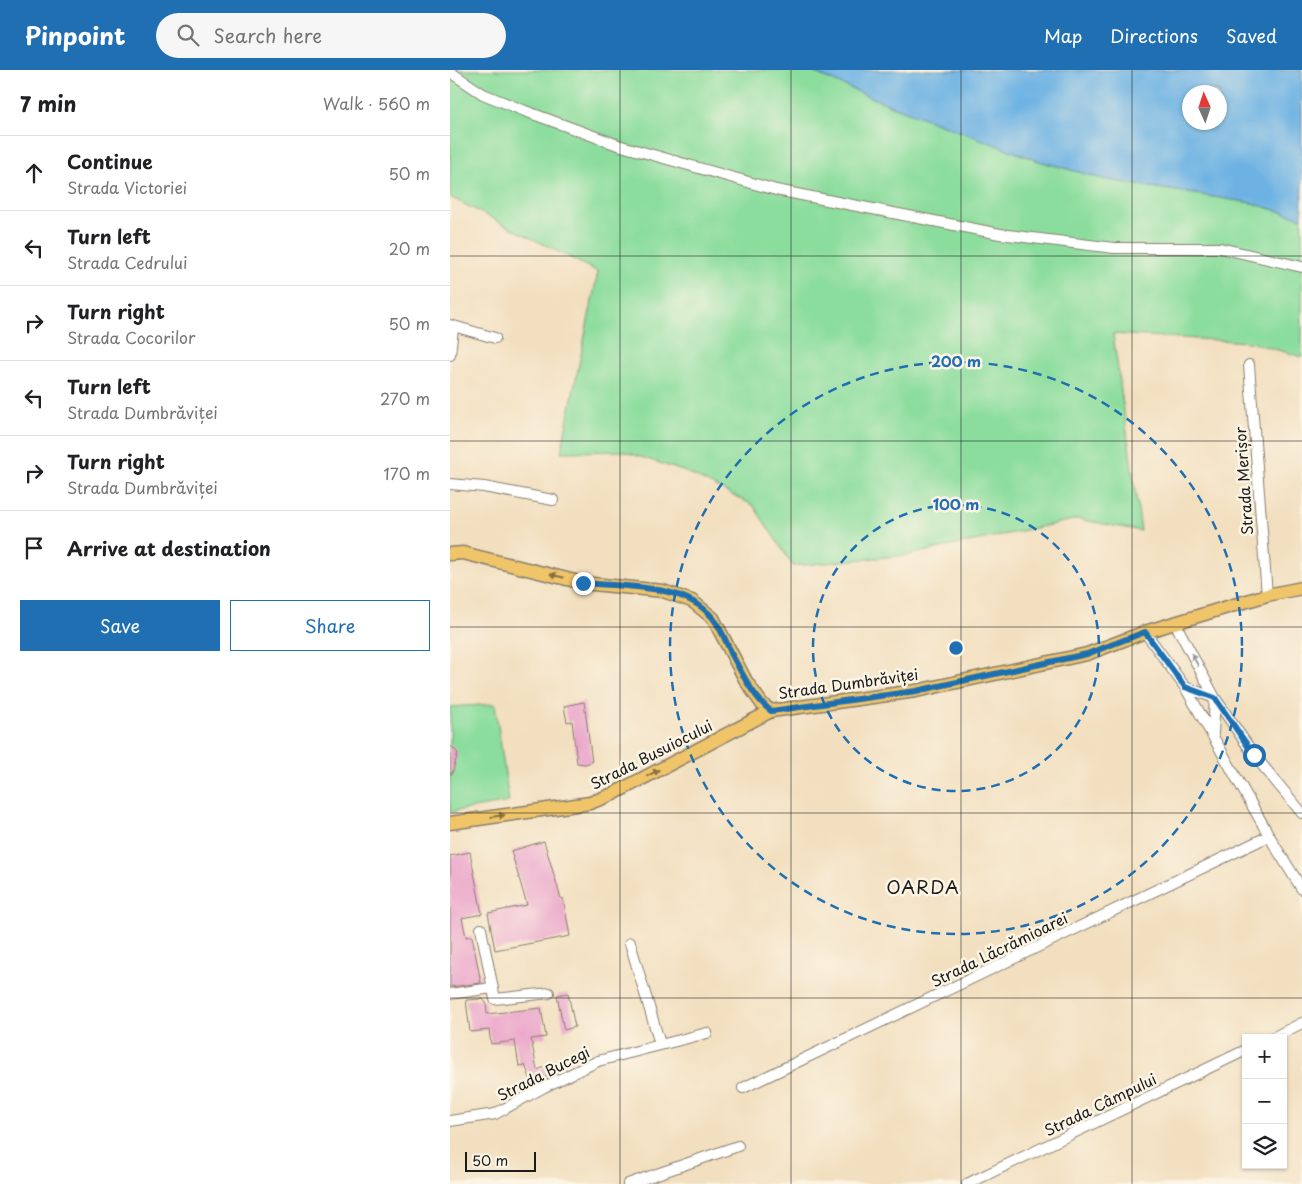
<!DOCTYPE html>
<meta charset="utf-8">
<style>
:root{--surface:#fff;--page:#f6f6f6;--text:#202124;--muted:#757577;--line:#e0e0e0;--accent:#1f6fb2}
body{margin:0;font-family:"Playpen Sans",sans-serif;background:var(--page);color:var(--text)}
.controls{position:absolute;right:15px;bottom:15px;display:grid;overflow:hidden;border-radius:0px;box-shadow:0 1px 4px #0004}
.controls button{width:45px;height:45px;display:grid;place-items:center;padding:0;border:0;border-bottom:1px solid var(--line);background:var(--surface);color:var(--text);font:25px sans-serif}
.compass{position:absolute;left:732px;top:15px;width:45px;height:45px;border-radius:50%;background:var(--surface);box-shadow:0 1px 4px #0004;rotate:357deg}
.scale{position:absolute;left:15px;bottom:12px;width:71px;box-sizing:border-box;padding-left:5px;border:2px solid #1c1c1c;border-top:0;font-size:14px;line-height:18px;white-space:nowrap;color:#1c1c1c;-webkit-text-stroke:4px #fcf5e5;paint-order:stroke}
.stop{position:absolute;width:15px;height:15px;margin:-11px;border:4px solid #1f6fb2;border-radius:50%;background:#fff}
.stop.end{background:#1f6fb2;border-color:#fff;box-shadow:0 1px 5px #0008}
.list{margin:0;padding:0;list-style:none}
h2{display:flex;justify-content:space-between;align-items:center;height:65px;margin:0;padding:0 20px;font-size:21px}
h2 small{font-size:16px;font-weight:400;color:var(--muted)}
.list li{display:grid;grid-template-columns:32px 1fr auto;gap:15px;align-items:center;box-sizing:border-box;height:75px;padding:0 20px;border-top:1px solid var(--line)}
.list b{display:block;font-size:19px;white-space:nowrap}
.list p{margin:0;font-size:16px;white-space:nowrap;color:var(--muted)}
.list em{font-size:16px;font-style:normal;color:var(--muted)}
.actions{display:flex;gap:10px;padding:15px 20px}
.actions a{flex:1;padding:11px 0;border:1px solid var(--accent);border-radius:0px;text-align:center;font-size:18px;color:var(--accent)}
.actions .main{background:var(--accent);color:#fff}
.icon{flex:none;width:28px;height:28px;fill:none;stroke:currentColor;stroke-width:2;stroke-linecap:round;stroke-linejoin:round}
.map{position:relative;flex:none;width:852px;height:1114px;overflow:hidden}
header{display:flex;align-items:center;gap:30px;box-sizing:border-box;height:70px;padding:0 25px;background:var(--accent);color:#fff}
header strong{font-size:24px}
nav{display:flex;gap:28px;margin-inline-start:auto;font-size:18px}
.search{width:350px;height:45px;background:var(--page);display:flex;align-items:center;gap:12px;box-sizing:border-box;padding:0 18px;border-radius:28px;color:var(--muted);font-size:19px}
main{display:flex}
aside{flex:1;background:var(--surface)}
.map>svg:first-child{display:block}
.green{fill:#8bdd9d;stroke:#547c5c}
.water{fill:#6db2e3;stroke:#446780;fill-rule:evenodd}
.building{fill:#eaa3c9}
.lines{fill:none;stroke-linecap:round;stroke-linejoin:round}
.minor-casing{stroke:#877e6e;stroke-width:12}
.major-casing{stroke:#877e6e;stroke-width:15}
.minor{stroke:#fff;stroke-width:10}
.major{stroke:#f0c469;stroke-width:12}
.oneway{fill:#867042}
.oneway2{fill:#999}
.route{stroke:#1f6fb2;stroke-width:6}
.grid{fill:none;stroke:#1c1c1c;stroke-width:1;stroke-opacity:0.55}
.ring{fill:none;stroke:#1f6fb2;stroke-width:2.5;stroke-dasharray:9 6}
.labels{text-anchor:middle;dominant-baseline:central;stroke-width:5;stroke-linejoin:round;paint-order:stroke}
.street-label{font-size:15px;fill:#1c1c1c;stroke:#fcf5e5}
.quarter-label{font-size:18px;letter-spacing:1px;fill:#1c1c1c;stroke:#fcf5e5}
.centre{fill:#1f6fb2;stroke:#fcf5e5;stroke-width:2.5}
.ring-label{font-size:15px;text-anchor:middle;font-weight:bold;fill:#1f6fb2;stroke:#fcf5e5;stroke-width:5;stroke-linejoin:round;paint-order:stroke}
</style>
<header>
<strong>Pinpoint</strong>
<div class="search"><svg class="icon" aria-label="search" viewBox="0 0 24 24"><circle cx="10" cy="10" r="6"/><path d="M15 15l6 6"/></svg>Search here</div>
<nav><a>Map</a><a>Directions</a><a>Saved</a></nav>
</header>
<main>
<aside>
<h2>7 min<small>Walk · 560 m</small></h2>
<ul class="list">
<li><svg class="icon" aria-label="ahead" viewBox="0 0 24 24"><path d="M12 20V5M6 11l6-6 6 6"/></svg><div><b>Continue</b><p>Strada Victoriei</p></div><em>50 m</em></li>
<li><svg class="icon" aria-label="left" viewBox="0 0 24 24"><path d="M17 20v-9H6M10 6l-5 5 5 5"/></svg><div><b>Turn left</b><p>Strada Cedrului</p></div><em>20 m</em></li>
<li><svg class="icon" aria-label="right" viewBox="0 0 24 24"><path d="M7 20v-9h11M14 6l5 5-5 5"/></svg><div><b>Turn right</b><p>Strada Cocorilor</p></div><em>50 m</em></li>
<li><svg class="icon" aria-label="left" viewBox="0 0 24 24"><path d="M17 20v-9H6M10 6l-5 5 5 5"/></svg><div><b>Turn left</b><p>Strada Dumbrăviței</p></div><em>270 m</em></li>
<li><svg class="icon" aria-label="right" viewBox="0 0 24 24"><path d="M7 20v-9h11M14 6l5 5-5 5"/></svg><div><b>Turn right</b><p>Strada Dumbrăviței</p></div><em>170 m</em></li>
<li><svg class="icon" aria-label="arrive" viewBox="0 0 24 24"><path d="M6 21V4h12l-3 4 3 4H6"/></svg><div><b>Arrive at destination</b></div></li>
</ul>
<div class="actions"><a class="main">Save</a><a>Share</a></div>
</aside>
<div class="map">
<svg width="852" height="1114" viewBox="0 0 852 1114">
<rect width="100%" height="100%" fill="#fcf5e5"/>
<filter id="ink" filterUnits="userSpaceOnUse"><feTurbulence type="fractalNoise" baseFrequency=".02" numOctaves="2"/><feDisplacementMap in="SourceGraphic" scale="10" xChannelSelector="R" yChannelSelector="G"/><feConvolveMatrix kernelMatrix="1 2 1 2 8 2 1 2 1" color-interpolation-filters="sRGB"/></filter>
<filter id="wash" filterUnits="userSpaceOnUse"><feTurbulence type="fractalNoise" baseFrequency=".0096" numOctaves="4" result="noise"/><feDisplacementMap in="SourceGraphic" scale="20" xChannelSelector="R" yChannelSelector="G"/><feGaussianBlur stdDeviation="1.12" result="paint"/><feColorMatrix in="noise" values="0 0 0 0 0 0 0 0 0 0 0 0 0 0 0 0 0 1.4 0 .05"/><feComposite in="paint" operator="in"/></filter>
<g filter="url(#wash)">
<rect width="100%" height="100%" fill="#f2dfbf"/>
<path class="green" d="M0,0h358l79,34 152,57 68,19 145,23 50,15v139l-52,-15 -137,-8 28,197 -63,-12 -170,36 -115,11 -40,-61 -67,-33 -63,-21 -62,1 37,-180 -148,-75z
M45,634l14,98 -59,10v-105z"/>
<path class="water" d="M358,0h494v148l-50,-15 -145,-23 -68,-19 -152,-57zM739,22h30v30h-30z"/>
<g id="blocks">
<path class="building" d="M134,632l8,60 -7,2 -8,-1 -5,-42 -5,1 -3,-16z
M0,675l8,8 -6,21h-2z
M94,771l17,58 2,-1 7,38 -75,14 -7,-37 39,-8 -16,-54z
M20,782l12,62 -20,4 4,19 6,-1 9,47 -31,4v-131z
M118,923l7,34 -11,3 -7,-35z
M33,929l3,4 1,11 54,-6 5,29 -15,2 6,31 21,-8 3,9 -29,12 -7,-18 -6,1 -4,-25 -24,3 -2,-14 -19,2 -4,-32z"/>
</g>
</g>
<g filter="url(#ink)">
<use href="#blocks" fill-opacity="0" stroke="#877e6e" stroke-width="1"/>
<g class="lines">
<defs>
<path id="minor" d="M0,2l33,22 42,17 93,34 158,45 224,44 114,14h106l82,19
M0,255l45,13
M0,285l3,-27
M799,295l18,230
M0,414l34,3 69,13
M725,553l40,75 39,57 48,58
M695,562l40,55 90,159 27,43
M735,617l30,11
M763,663l2,-35
M31,859l14,70 54,-6
M180,873l30,101
M0,924l42,-6
M822,968l30,-15
M293,1018l526,-252
M0,1051l45,-7 49,-27 54,-26 109,-28
M178,1114l110,-38
M517,1114l279,-134"/>
<path id="major" d="M0,484l13,-1 120,30 80,8 29,10 21,17 33,63 16,23 9,7
M0,753l140,-20 23,-9 158,-83 145,-20 171,-37 58,-22 122,-37 35,-7"/>
</defs>
<use href="#minor" class="minor-casing"/>
<use href="#major" class="major-casing"/>
<use href="#minor" class="minor"/>
<use href="#major" class="major"/>
</g>
<defs><path id="oneway-solid" d="M-6-.8H1V-3.2L6.5 0L1 3.2V.8H-6Z" transform="scale(1.25)"/></defs>
<g class="oneway">
<use href="#oneway-solid" transform="translate(107 506) rotate(-166)"/>
<use href="#oneway-solid" transform="translate(203 703) rotate(-28)"/>
<use href="#oneway-solid" transform="translate(48 746) rotate(-8)"/>
</g>
<use class="oneway2" href="#oneway-solid" transform="translate(745 590) rotate(-118)"/>
</g>
<g class="lines" filter="url(#ink)">
<path class="route" d="M133,513c42,4 101,0 130,35 8,10 14,26 19,37 11,20 21,42 39,56l145,-20 171,-37 58,-22 40,55 30,11 39,57"/>
</g>
<path class="grid" d="M170,0v1114M341,0v1114M511,0v1114M682,0v1114M0,186h852M0,371h852M0,557h852M0,743h852M0,928h852"/>
<g class="ring">
<circle cx="506" cy="578" r="143"/>
<circle cx="506" cy="578" r="286"/>
</g>
<g class="labels">
<g class="street-label">
<text transform="translate(793 411) rotate(-94)">Strada Merișor</text>
<text transform="translate(398 613) rotate(-8)">Strada Dumbrăviței</text>
<text transform="translate(201 684) rotate(-27)">Strada Busuiocului</text>
<text transform="translate(549 879) rotate(-26)">Strada Lăcrămioarei</text>
<text transform="translate(93 1003) rotate(-27)">Strada Bucegi</text>
<text transform="translate(650 1034) rotate(-26)">Strada Câmpului</text>
</g>
<g class="quarter-label">
<text x="473" y="816">OARDA</text>
</g>
</g>
<circle cx="506" cy="578" r="8" class="centre"/>
<g class="ring-label">
<text x="506" y="297">200 m</text>
<text x="506" y="440">100 m</text>
</g>
</svg>
<div class="controls">
<button>+</button>
<button>−</button>
<button><svg class="icon" aria-label="layers" viewBox="0 0 24 24"><path d="M12 4l9 5-9 5-9-5zM3 14l9 5 9-5"/></svg></button>
</div>
<svg class="compass" viewBox="-18 -18 36 36"><path d="M0-13l5 13h-10z" fill="#e53935"/><path d="M0 13l5-13h-10z" fill="#757577"/></svg>
<div class="scale">50 m</div>
<div class="stop" style="left:804px;top:685px"></div>
<div class="stop end" style="left:133px;top:513px"></div>
</div>
</main>
